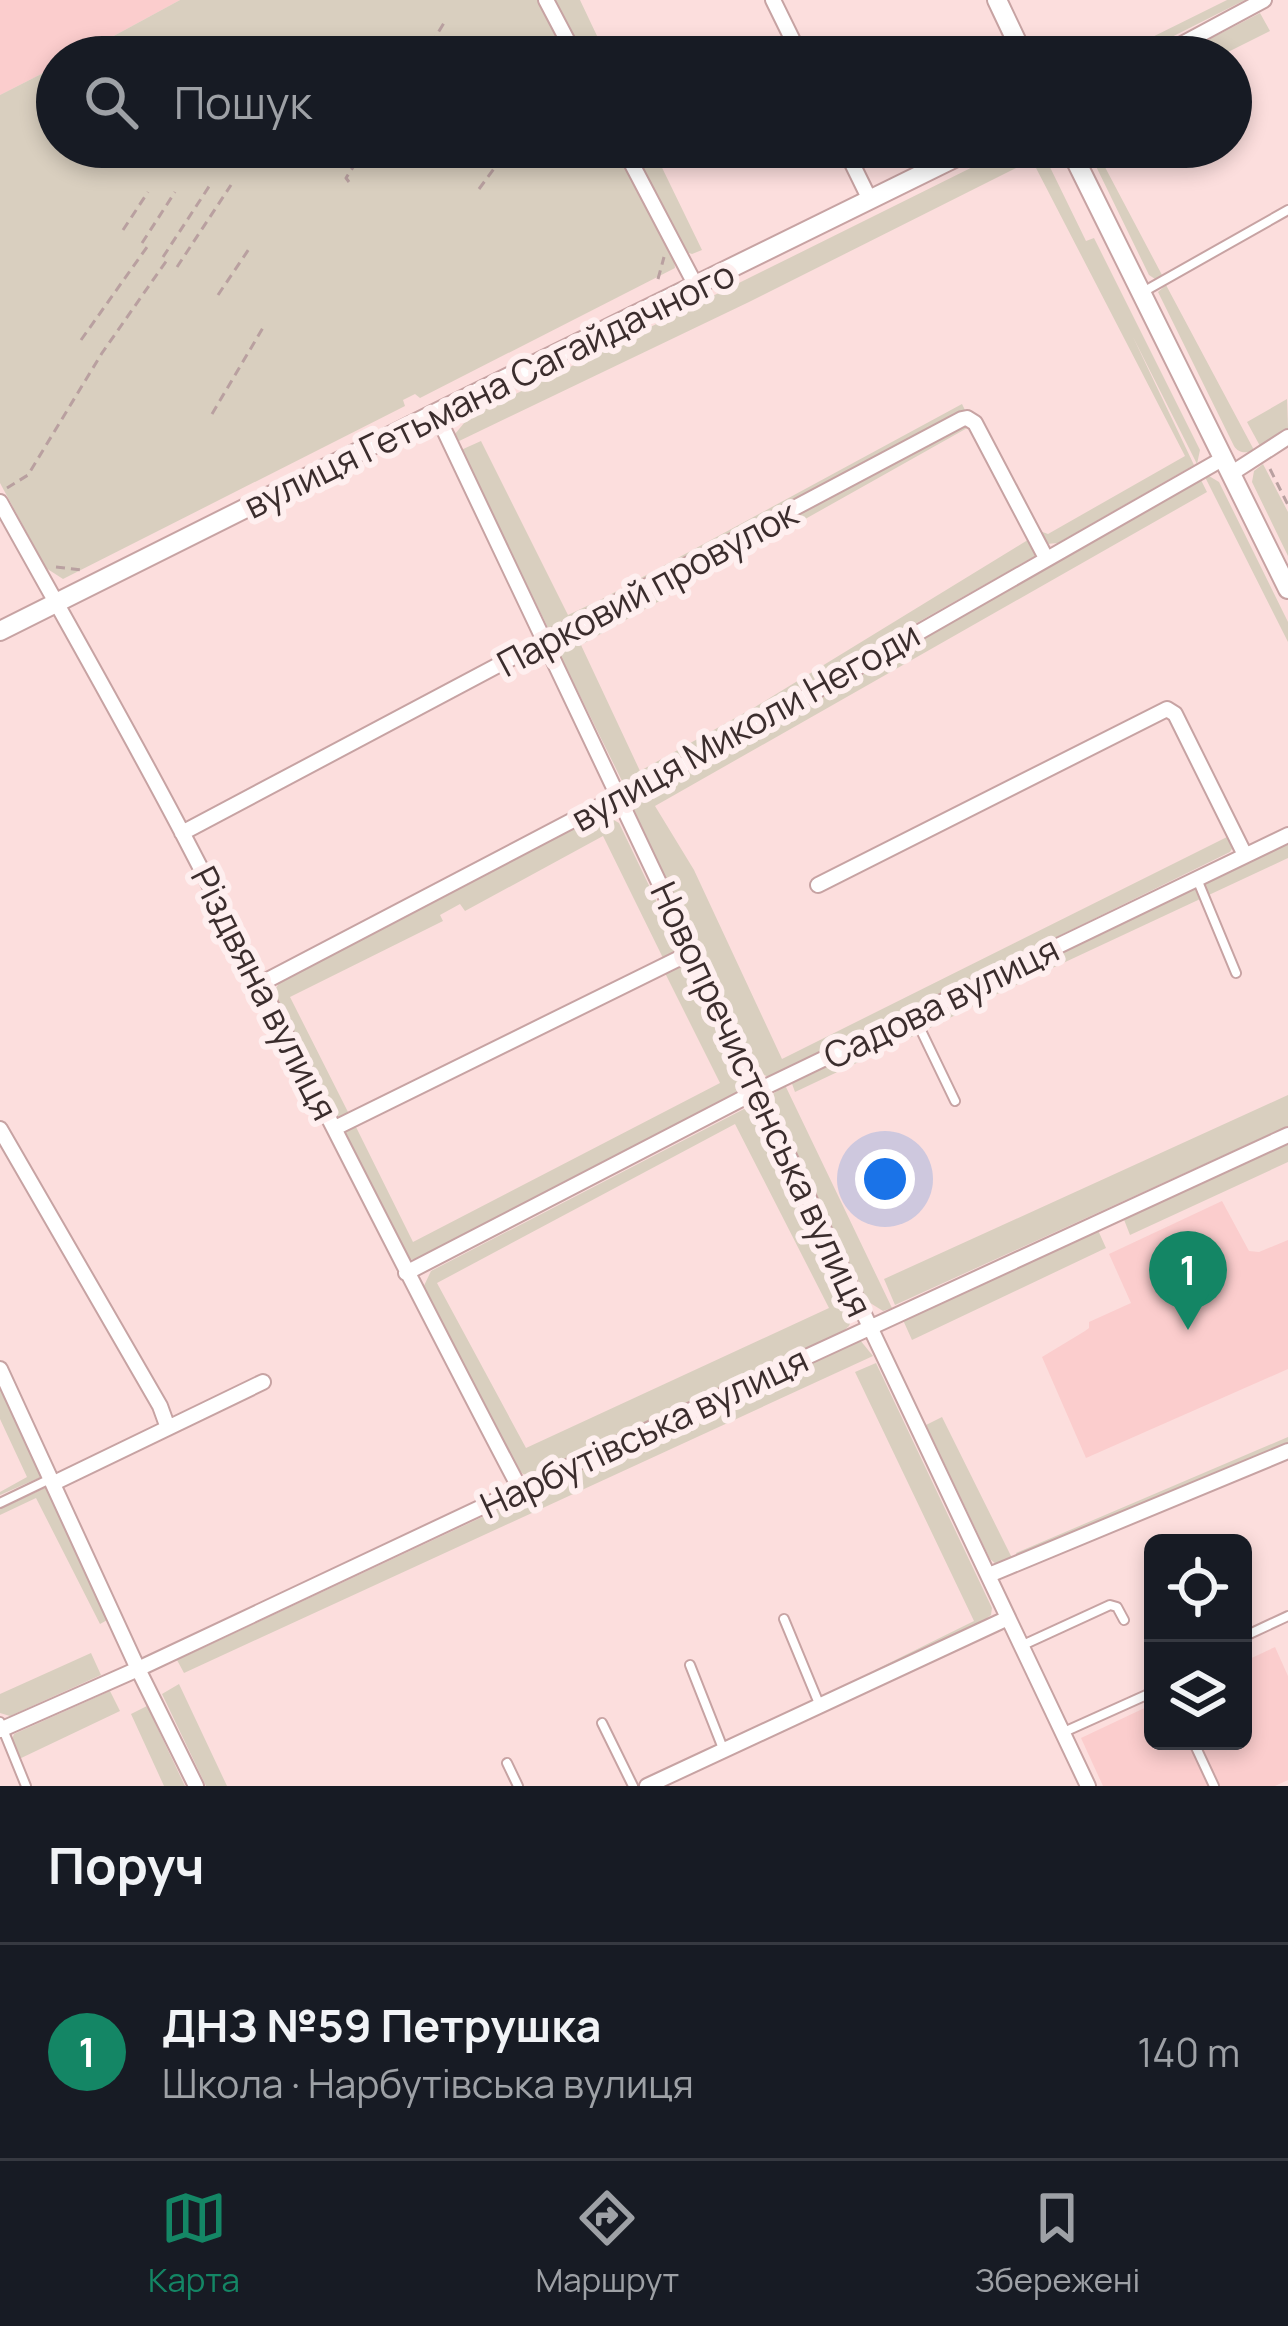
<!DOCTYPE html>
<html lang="uk">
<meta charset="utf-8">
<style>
:root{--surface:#171b24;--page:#20242c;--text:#f1f3f6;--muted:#9ea1a6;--line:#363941;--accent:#148665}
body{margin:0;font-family:Manrope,sans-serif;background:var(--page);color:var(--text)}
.controls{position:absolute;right:36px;bottom:36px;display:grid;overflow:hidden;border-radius:18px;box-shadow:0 6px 18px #0003}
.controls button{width:108px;height:108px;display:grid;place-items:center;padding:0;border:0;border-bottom:3px solid var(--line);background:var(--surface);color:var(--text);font:60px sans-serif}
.you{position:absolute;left:885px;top:1179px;width:42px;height:42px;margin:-30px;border:9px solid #fff;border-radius:50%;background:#1a73e8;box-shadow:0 0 0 18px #1a73e833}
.badge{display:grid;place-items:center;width:78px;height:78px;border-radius:50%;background:var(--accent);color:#fff;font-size:39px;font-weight:700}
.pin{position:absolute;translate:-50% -99px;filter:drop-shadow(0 3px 6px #0008)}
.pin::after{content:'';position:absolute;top:63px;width:42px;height:36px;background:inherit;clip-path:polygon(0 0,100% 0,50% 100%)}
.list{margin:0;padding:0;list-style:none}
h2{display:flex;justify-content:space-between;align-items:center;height:156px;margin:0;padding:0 48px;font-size:51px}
h2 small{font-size:39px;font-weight:400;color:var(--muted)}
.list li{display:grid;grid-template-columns:78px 1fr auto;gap:36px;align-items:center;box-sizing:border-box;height:216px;padding:0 48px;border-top:3px solid var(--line)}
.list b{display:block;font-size:45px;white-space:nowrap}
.list p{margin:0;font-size:39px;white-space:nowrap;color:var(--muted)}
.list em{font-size:39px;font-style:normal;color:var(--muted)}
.icon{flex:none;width:66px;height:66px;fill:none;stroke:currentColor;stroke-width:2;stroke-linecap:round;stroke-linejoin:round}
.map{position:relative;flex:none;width:1288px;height:1786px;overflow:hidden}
.search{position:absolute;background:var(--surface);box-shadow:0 6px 18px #0003;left:36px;right:36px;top:36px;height:132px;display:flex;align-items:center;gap:30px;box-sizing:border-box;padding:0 42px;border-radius:66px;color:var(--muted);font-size:45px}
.sheet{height:372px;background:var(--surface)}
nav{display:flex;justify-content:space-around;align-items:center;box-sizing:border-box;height:168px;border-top:3px solid var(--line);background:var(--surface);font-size:33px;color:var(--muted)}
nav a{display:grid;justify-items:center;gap:6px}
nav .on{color:var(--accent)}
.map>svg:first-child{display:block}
.built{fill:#fbcdcd}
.green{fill:#d9cfbf;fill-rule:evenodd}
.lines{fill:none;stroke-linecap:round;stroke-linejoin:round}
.lane-casing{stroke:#c7a3a3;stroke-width:12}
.street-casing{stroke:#c7a3a3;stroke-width:18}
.secondary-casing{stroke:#c7a3a3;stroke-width:22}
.path{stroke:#b9a0a0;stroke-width:3;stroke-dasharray:9 6;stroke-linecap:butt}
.lane{stroke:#fff;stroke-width:8}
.street{stroke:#fff;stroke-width:14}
.secondary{stroke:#fff;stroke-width:18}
.labels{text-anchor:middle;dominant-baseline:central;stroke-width:12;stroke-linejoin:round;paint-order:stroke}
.street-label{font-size:36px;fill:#3b2d2d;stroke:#feefef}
</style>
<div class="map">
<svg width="1288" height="1786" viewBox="0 0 1288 1786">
<rect width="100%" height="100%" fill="#fcdedd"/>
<path class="built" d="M0,0h180l-105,57h-18v9l-57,29z
M1222,1201l27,50 10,1 29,-12v129l-202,89 -44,-101 43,-26 4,-3v-6l42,-19 -22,-49z
M1275,1647l13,29v104l-13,6h-172l-22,-48 72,-34v37h90v-79z"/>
<path class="green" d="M180,0h360l29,57h-494z
M553,0h27l27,57h-25z
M1227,0h18l-113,57h-20z
M1260,13l10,18 -52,26h-43z
M57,66v81h559l58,112 1,9 -255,130 -5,-4 -12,6 2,6 -342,173 -17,-11 -46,-85v-388z
M630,147h22l50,103 -10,4 -6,-2z
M1013,147h12l9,12 -285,143 -294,141v-9l14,-17z
M1097,152l65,123 -7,4 -6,-4 -58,-119z
M1047,161l39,80 8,-3 106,212 -3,14 -64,-127 61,128 -136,78 -11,1 -9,-8 -1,-6 11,4 137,-78 -150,-290z
M1166,285l88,165c-7,4 -16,3 -20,-4l-76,-154z
M1287,399l1,29 -28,18 -13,-24z
M962,404l3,6 -393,213 -22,9 -89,-182 20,-9 87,174 36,-17z
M966,424l3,3 -388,218 59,126 115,-64 276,-169 6,17 -393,222 -22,4 -64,-130 3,-8 37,-23z
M1263,464l25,48v44l-36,-74 2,-11z
M1209,476l10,6 69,140v20l-83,-165z
M1200,478l7,14 -552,314 39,64 88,189 449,-224 2,12 -3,5 -448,220 -14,5 -12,-7 -123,-262 4,-11z
M605,815l14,8 61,127 -17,8 -60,-122 -138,75 -5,-7 -20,11 3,6 -153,76 58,115 4,2 -11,7 -5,-2 -65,-123 10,-16 313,-163z
M1288,843v15l-287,134 -75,38 -3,-14z
M684,960l59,120 -7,15 -320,164 -7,1 -6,-5 -60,-121 2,-5 10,-4 58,117 307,-159 -56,-112z
M911,1021l7,13 -123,58 -4,-11z
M785,1085l107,223 -9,3 -16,-10 -95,-199 1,-8z
M1288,1095v31l-393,179 -11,-26z
M744,1109l15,7 93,202 -3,8 -10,9 -308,141 -8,-2 -6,-6 -95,-178 9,-19zM735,1124l94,184 -303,140 -89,-165z
M1288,1142v20l-158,73 -7,-18z
M1097,1228l9,20 -194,92 -9,-20z
M860,1340l13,16 -689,317 -7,-13z
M876,1363l116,245 -1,7 -14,11 -101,47 -1,-3 99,-49 -119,-249z
M0,1386l41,91 -41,18v-3l27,-15 -27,-58z
M942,1417l71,143 -16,5 -7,-6 -64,-134z
M1288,1437v7l-270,114 -2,-5z
M49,1486l62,132 -11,6 -64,-126 -36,17v-6z
M91,1653l10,22 -91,41 -10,-3v-19z
M179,1684l48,102h-21l-44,-92z
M110,1691l10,20 -103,49 -6,-18 3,-8z
M147,1706l38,80h-21l-33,-72z"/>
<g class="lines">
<defs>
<path id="lane" d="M1143,292l145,-82
M1197,879l39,94
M914,1016l41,85
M0,1503l50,-24
M784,1619l36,87
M1243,1637l45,-21
M1023,1645l87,-40 7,2 7,13
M690,1665l34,86
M0,1722l26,64
M602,1723l31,63
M1064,1732l89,-40
M1193,1741l21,45
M507,1763l11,23"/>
<path id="street" d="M546,0l30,57
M773,0l28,57
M1158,57l106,-57
M623,147l73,139
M844,147l26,53
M436,413l652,1373
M1232,473l56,-36
M0,502c62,112 126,223 185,336 113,217 221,435 335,651
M182,833l780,-414 5,-1 8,5 71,135
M818,885l349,-176 8,5 70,141
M260,984l359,-188 85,-41 520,-297
M335,1128l357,-176
M0,1129l160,277 8,22
M406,1273l351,-182 531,-256
M0,1369l138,300 58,117
M54,1483l209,-101
M989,1575l299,-124
M0,1730l138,-61 382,-180 768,-354
M647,1786l361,-168"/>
<path id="secondary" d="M997,0l27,57
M1069,147l219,442
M0,631l436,-218 541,-266"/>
</defs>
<use href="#lane" class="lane-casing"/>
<use href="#street" class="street-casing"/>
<use href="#secondary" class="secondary-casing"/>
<path class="path" d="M423,57l21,-34
M349,182l-3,-4 20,-31
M479,189l31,-42
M123,230l25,-38
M142,243l33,-51
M163,257l47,-72
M177,267l54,-82
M658,279l6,-22
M218,295l33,-49
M81,340l66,-93
M212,414l52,-88
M1270,469l18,36
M7,488l21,-13 74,-122 65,-93
M56,567l26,3"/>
<use href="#lane" class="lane"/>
<use href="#street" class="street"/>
<use href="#secondary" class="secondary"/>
</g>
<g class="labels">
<g class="street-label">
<text transform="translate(489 389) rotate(-26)">вулиця Гетьмана Сагайдачного</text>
<text transform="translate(647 588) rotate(-28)">Парковий провулок</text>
<text transform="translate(745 726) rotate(-29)">вулиця Миколи Негоди</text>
<text transform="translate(265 993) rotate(63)">Різдвяна вулиця</text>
<text transform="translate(941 1002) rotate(-26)">Садова вулиця</text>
<text transform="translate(762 1099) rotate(65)">Новопречистенська вулиця</text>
<text transform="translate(644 1432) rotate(-25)">Нарбутівська вулиця</text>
</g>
</g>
</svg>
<div class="controls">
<button><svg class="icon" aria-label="locate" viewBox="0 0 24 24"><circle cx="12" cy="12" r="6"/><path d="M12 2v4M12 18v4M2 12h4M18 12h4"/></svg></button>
<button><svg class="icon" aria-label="layers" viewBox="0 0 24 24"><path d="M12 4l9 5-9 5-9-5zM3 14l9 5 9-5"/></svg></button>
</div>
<div class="you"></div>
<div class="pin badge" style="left:1188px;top:1330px">1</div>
<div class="search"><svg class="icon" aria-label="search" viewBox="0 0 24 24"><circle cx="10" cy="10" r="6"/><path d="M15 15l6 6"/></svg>Пошук</div>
</div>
<section class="sheet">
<h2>Поруч<small></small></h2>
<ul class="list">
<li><span class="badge">1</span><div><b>ДНЗ №59 Петрушка</b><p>Школа · Нарбутівська вулиця</p></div><em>140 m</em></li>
</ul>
</section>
<nav>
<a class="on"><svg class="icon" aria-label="map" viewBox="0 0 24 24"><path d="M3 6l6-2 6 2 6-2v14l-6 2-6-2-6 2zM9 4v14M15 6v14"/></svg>Карта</a>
<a><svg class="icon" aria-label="directions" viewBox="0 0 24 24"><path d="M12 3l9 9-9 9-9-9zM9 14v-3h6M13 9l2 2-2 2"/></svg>Маршрут</a>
<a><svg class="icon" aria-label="saved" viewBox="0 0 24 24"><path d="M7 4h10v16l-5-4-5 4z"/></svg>Збережені</a>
</nav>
